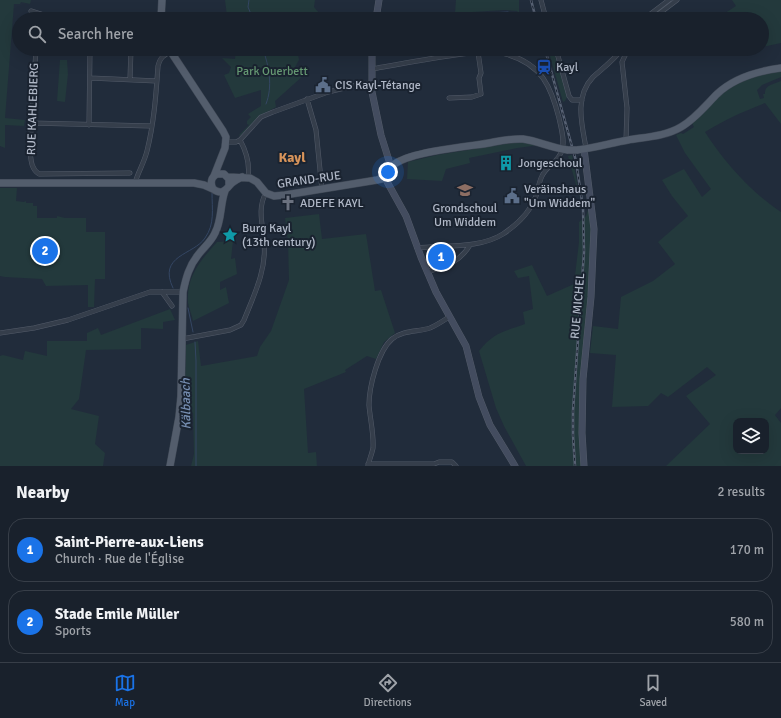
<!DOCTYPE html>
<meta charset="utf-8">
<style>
:root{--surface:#19212c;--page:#222934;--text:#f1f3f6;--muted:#9fa3a9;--line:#373e48;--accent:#1a73e8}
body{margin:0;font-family:Signika,sans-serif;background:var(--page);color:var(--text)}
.controls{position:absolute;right:12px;bottom:12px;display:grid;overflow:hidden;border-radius:8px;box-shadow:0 4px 16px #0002}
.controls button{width:36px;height:36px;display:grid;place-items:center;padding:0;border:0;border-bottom:1px solid var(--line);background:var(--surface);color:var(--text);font:20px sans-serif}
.you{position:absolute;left:388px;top:172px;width:14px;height:14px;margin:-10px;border:3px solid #fff;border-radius:50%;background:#1a73e8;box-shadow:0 0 0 6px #1a73e833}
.badge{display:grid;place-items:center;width:26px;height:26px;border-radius:50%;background:var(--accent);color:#fff;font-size:13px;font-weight:700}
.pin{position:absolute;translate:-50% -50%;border:2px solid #fff;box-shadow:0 1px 4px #0006}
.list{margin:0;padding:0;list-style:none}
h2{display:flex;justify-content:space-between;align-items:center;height:52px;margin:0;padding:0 16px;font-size:17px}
h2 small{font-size:13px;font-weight:400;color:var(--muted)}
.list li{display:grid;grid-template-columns:26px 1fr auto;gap:12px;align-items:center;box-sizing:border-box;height:64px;margin:0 8px 8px;padding:0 8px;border:1px solid var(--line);border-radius:16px}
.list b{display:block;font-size:15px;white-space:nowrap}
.list p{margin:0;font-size:13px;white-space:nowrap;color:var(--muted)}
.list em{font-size:13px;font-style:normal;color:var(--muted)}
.icon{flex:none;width:22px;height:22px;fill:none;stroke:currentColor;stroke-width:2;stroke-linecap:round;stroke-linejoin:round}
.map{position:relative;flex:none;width:781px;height:466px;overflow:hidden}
.search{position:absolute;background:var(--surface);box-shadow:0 4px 16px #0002;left:12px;right:12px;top:12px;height:44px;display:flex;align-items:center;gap:10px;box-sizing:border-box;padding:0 14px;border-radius:22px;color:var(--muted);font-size:15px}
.sheet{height:196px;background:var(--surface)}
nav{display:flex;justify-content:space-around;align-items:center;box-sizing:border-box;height:56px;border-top:1px solid var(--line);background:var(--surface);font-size:11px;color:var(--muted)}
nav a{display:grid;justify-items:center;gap:2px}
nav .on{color:var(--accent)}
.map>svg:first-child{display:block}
.green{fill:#23393c;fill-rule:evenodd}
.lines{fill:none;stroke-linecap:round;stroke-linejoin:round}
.stream{stroke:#344663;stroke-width:1}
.street-casing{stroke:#535b69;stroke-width:5}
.secondary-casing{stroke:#535b69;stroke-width:7}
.primary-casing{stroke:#3e4754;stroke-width:8}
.street{stroke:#353e4b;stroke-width:4}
.secondary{stroke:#434c5f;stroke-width:6}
.primary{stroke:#535d6c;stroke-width:7}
.rail-casing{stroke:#576173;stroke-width:2.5}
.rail{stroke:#1a2330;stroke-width:1;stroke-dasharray:3;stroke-linecap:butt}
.primary-bridge-casing{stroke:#3e4754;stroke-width:8;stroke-linecap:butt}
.primary-bridge{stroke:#535d6c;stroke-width:7}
.labels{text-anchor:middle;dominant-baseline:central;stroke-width:4;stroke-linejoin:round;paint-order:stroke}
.poi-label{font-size:12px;fill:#b0b8c7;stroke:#1a2330;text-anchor:start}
.park-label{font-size:12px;fill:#669973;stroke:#1a2330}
.street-label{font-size:12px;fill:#b0b8c7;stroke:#1a2330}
.water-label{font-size:13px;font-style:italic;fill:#768eb1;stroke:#1a2330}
.quarter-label{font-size:14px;font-weight:bold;fill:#d8945a;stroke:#1a2330}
</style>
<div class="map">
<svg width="781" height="466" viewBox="0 0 781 466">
<rect width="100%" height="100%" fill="#212c3b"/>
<path class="green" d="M0,0h31l-1,4 -9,-2 -1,2h-6l-9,114 20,2 -1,6 -19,-1v23l-5,-2z
M225,0h90l-1,7 10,12h-102v-2l5,-1z
M456,0h63v13l-2,-2 -12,-1 -50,3z
M732,0h49v43l-19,4v-28h-46l20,-13z
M236,49h66l-4,5 1,6 -5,9 10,6 -29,26 1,6 -15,8 -21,21 -1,-1 10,-10 -2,-1v-3l4,-4 -3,-3 13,-8v-16l-26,8 -11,-23 5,-2 2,-6 -9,-9 13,1z
M548,49h5l14,48 -2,4 -2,1z
M60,60h7l1,14 -3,28 -8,-1z
M781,71v6l-19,8 -5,5 3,9 4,-1 -1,-4h2c-1,-9 9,-10 16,-13v43l-16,-21c-23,9 -39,16 -60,29 19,30 47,61 76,80v196l-6,7 6,8v43h-115l44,-42 -24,-28 30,-21 -9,-8 -39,30 -7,-4 -13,13 -36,1 4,-52 -26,-2 3,-27 25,3 3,-32 32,-16 22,-17 -17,-22 30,-26 -16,-20 -10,-16 22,-11 18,28 9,-8 -26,-36 -9,-18 5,-2 2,1 11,-7 -2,-4c16,-15 30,-33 50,-42 12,-6 26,-7 39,-10zM736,421h30v30h-30z
M512,143h17l10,2 -22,3 -48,10 1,5 -24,6 -4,12 -35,-2 1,-17 29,-7z
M572,155l8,44 -12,-43z
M0,188h17l-1,13 8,1 2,-1v2h7v3h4v12h20v-2l8,2h21v14h19v47h-10l-1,28h-6v-22l-42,1 -4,-7 -37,-2 -5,-1z
M588,210l3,1 2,16 -11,239h-56l-22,-40 -8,-18 -17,-57c15,-19 24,-19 46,-27l-2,-12 10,-3 -4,-33 -11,2 -4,-7 18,-6 15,31 27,-12 5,-42v-20l7,-6z
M319,214l3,25 44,-5 9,57 6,-1 14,43 -11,9 -8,17 -9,-3 -22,14 1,2 -42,17 4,64 8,-1 1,14h-126l3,-12 -1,-41 -9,-1 2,-67 12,-4 3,25 56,-10 3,-9 11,-16 18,-51 -1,-39 -3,-23z
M233,241l-2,18 4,-1 2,16 -17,8v8l6,-3 3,16 -36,18c-1,-6 -4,-12 -5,-18 -2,-27 13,-43 29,-61z
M170,309l5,11 -12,2v7l-22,-1v21l-55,1 -7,49 -8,10 28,7 -4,28 10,9 -2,13h-103v-110l3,-1 20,5 2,-9 22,5v-15h40v-8l11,-5 3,7z"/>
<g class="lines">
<path class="stream" d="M249,0l-1,7 5,12
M440,19l13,-4 55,-3
M263,49c6,18 10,37 3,55
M173,288c-16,-33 21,-33 32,-50 10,-14 7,-29 7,-45
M188,308l5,24
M195,342l1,19v105"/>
<defs>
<path id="street" d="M541,0l5,19
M31,11l25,8
M644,19l25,-19
M652,19l25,-19
M36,49l-6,102c1,9 1,18 9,23l91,-1
M556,49l13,47 3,4h10
M372,69c28,-5 55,-10 83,-14 18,-2 36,-6 54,0 33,10 42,32 50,63 2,10 6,22 3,32 -3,12 -15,15 -20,26 -3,6 -4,13 -6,20 -6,17 -18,28 -33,38 -24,15 -58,11 -86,14
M90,78l67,3
M130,79l1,-30
M449,98l23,-1 9,-3 -2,-16 2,-5 -3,-21
M307,99l9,31 6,60
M31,123l121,3
M89,125l1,-76
M240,140c6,11 10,25 8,38
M626,141l1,-33 -5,-46 6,-13
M226,142h10l4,-2 21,-23 12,-5 55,-20 33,-8h10
M586,148c-4,-23 -12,-51 7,-71 10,-9 21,-17 29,-28
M135,183c3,-11 9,-20 12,-32 7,-28 9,-56 11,-85 2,-8 5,-11 13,-14
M427,272c19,-6 33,-10 43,-27
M162,292l10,14
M0,333l34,-5 34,-8 82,-28h33
M182,339l48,-9 11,-5 3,-5c10,-25 23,-51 20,-78 -1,-15 -7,-35 2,-49
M368,464h66l5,-2h13l4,4
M368,466c1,-6 4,-12 5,-18 1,-14 -3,-29 -4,-43 0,-18 9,-54 23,-66 11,-9 26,-7 38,-11 7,-3 13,-7 19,-11"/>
<path id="secondary" d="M376,19l3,-19
M372,49v43l9,43 10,32
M385,178l21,38 15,41 15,35 30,54 13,51 11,28 25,41
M584,466l-2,-33 1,-54 8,-82 3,-68 -10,-80"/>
<path id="primary" d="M161,19l1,-19
M169,49l54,82 3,6 -1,11 -11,28
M577,150c18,-2 34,-7 51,-10 18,-3 38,-4 53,-13 14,-8 25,-22 36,-33 17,-16 41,-23 64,-26
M228,177l22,1 7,4 9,11 8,3 11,-1 92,-15 8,-2c4,-5 5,-11 11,-15 18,-11 65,-16 87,-19 13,-2 26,-6 40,-5 15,2 29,9 45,11
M0,183h194l10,2 9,4
M229,185v-6l-5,-5h-7c-6,3 -7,9 -4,15 8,6 12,2 17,-4 3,-4 8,-6 12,-8
M170,466l9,-49 2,-21 2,-104c3,-14 6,-26 15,-37 6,-8 13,-13 17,-22 7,-13 5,-29 10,-42"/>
</defs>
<use href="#street" class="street-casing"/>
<use href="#secondary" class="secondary-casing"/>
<use href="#primary" class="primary-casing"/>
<use href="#street" class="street"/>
<use href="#secondary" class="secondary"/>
<use href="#primary" class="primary"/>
<defs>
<path id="rail" d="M531,0l5,19
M545,49l31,112 7,47 1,44 -11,159v24l2,31"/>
</defs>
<use href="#rail" class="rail-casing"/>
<use href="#rail" class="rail"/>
<defs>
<path id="primary-bridge" d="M568,150h9"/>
</defs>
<use href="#primary-bridge" class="primary-bridge-casing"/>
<use href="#primary-bridge" class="primary-bridge"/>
</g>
<defs>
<symbol id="station-bare" viewBox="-9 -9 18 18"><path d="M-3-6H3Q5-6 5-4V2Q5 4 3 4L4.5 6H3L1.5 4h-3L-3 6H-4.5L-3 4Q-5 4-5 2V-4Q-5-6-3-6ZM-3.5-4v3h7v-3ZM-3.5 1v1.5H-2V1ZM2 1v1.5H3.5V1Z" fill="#1a4fb4" stroke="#1a2330" stroke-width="2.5" paint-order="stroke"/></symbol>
<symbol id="civic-bare" viewBox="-9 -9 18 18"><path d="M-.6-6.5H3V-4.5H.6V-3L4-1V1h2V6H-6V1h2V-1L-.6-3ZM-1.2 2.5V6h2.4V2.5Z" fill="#5c6f8a" stroke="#1a2330" stroke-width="2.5" paint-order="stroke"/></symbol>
<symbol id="building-bare" viewBox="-9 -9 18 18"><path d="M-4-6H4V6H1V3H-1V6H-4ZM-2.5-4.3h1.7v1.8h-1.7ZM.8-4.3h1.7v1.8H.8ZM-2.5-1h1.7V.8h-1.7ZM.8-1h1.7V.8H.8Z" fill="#0f9aa8" stroke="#1a2330" stroke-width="2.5" paint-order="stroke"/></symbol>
<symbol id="school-bare" viewBox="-9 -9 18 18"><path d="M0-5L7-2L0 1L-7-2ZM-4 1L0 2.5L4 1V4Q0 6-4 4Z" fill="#8d6e63" stroke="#1a2330" stroke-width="2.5" paint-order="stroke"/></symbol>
<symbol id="church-bare" viewBox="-9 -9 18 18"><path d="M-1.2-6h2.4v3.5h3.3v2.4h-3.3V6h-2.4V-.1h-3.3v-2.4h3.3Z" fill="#6b7280" stroke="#1a2330" stroke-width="2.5" paint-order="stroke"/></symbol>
<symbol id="sight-bare" viewBox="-9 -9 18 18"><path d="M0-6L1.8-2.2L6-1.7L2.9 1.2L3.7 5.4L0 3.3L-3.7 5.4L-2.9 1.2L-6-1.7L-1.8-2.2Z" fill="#0f9aa8" stroke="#1a2330" stroke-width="2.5" paint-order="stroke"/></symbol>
</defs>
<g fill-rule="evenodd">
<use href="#station-bare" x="533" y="56" width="22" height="22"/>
<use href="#civic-bare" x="312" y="74" width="22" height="22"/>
<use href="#building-bare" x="495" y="152" width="22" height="22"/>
<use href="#school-bare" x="454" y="179" width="22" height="22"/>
<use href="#civic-bare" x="501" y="185" width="22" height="22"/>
<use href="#church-bare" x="277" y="192" width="22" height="22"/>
<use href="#sight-bare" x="219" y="224" width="22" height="22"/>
</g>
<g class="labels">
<g class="poi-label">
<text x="556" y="67">Kayl</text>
<text x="335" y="85">CIS Kayl-Tétange</text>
<text x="518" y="163">Jongeschoul</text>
<text x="524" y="189">Veräinshaus<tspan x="524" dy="14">"Um Widdem"</tspan></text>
<text x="300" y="203">ADEFE KAYL</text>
<text x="465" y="208" text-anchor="middle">Grondschoul<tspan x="465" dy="14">Um Widdem</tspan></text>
<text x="242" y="228">Burg Kayl<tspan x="242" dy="14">(13th century)</tspan></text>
</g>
<g class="park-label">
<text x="272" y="71">Park Ouerbett</text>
</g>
<g class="street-label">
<text transform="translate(33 109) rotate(-88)">RUE KAHLEBIERG</text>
<text transform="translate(309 180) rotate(-8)">GRAND-RUE</text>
<text transform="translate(578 306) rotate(-85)">RUE MICHEL</text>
</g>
<g class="water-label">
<text transform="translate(186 404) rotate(-91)">Kälbaach</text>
</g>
<g class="quarter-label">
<text x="292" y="157">Kayl</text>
</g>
</g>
</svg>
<div class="controls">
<button><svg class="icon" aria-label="layers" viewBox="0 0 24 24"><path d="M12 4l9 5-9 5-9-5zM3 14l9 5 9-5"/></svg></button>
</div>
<div class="you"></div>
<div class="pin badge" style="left:441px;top:257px">1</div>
<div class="pin badge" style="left:45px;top:251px">2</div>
<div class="search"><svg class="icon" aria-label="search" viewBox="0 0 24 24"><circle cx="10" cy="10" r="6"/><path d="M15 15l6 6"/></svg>Search here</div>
</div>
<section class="sheet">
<h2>Nearby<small>2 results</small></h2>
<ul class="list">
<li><span class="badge">1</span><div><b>Saint-Pierre-aux-Liens</b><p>Church · Rue de l'Église</p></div><em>170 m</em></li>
<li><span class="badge">2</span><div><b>Stade Emile Müller</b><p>Sports</p></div><em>580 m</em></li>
</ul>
</section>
<nav>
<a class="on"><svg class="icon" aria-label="map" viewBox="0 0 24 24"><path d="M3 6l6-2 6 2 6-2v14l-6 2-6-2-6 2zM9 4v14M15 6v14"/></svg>Map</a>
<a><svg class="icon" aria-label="directions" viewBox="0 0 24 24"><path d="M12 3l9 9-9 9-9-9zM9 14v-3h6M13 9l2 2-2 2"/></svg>Directions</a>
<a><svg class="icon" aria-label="saved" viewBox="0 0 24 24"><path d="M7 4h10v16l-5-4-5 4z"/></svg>Saved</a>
</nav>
